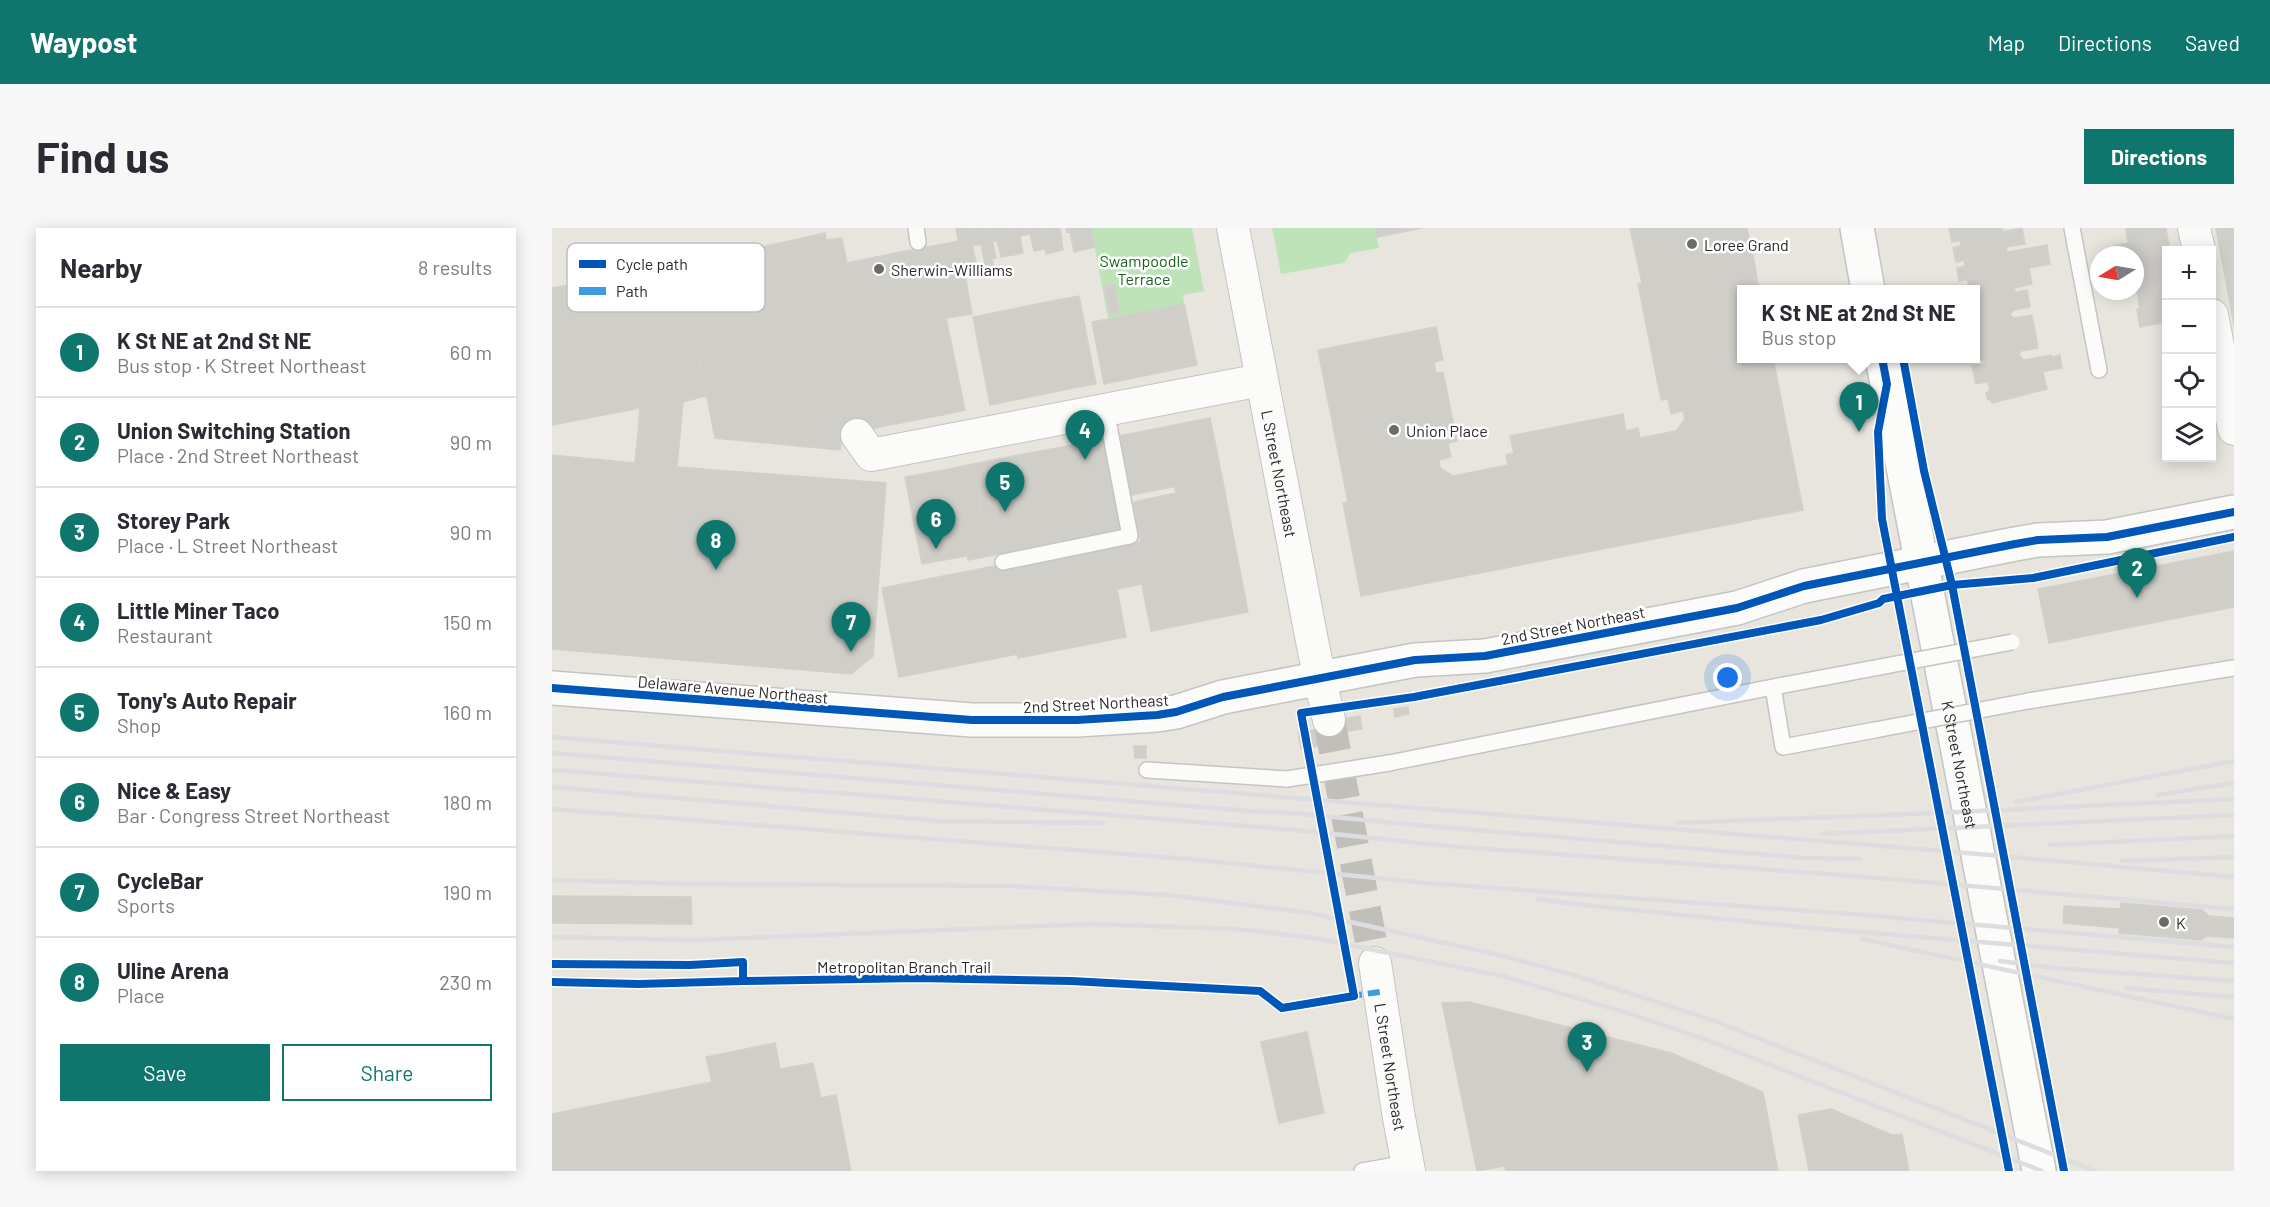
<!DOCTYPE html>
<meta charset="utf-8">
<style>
:root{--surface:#fff;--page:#f7f7f7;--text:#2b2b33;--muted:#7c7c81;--line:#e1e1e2;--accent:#0f766e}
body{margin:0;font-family:Barlow,sans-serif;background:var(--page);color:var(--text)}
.controls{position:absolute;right:18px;top:18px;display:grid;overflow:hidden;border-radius:0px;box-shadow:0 3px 15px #0003}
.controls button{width:54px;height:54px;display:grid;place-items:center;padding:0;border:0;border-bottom:2px solid var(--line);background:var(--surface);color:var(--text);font:30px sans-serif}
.compass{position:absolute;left:1538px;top:18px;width:54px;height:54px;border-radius:50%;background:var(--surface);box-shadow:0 3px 15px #0003;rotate:259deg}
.you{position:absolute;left:1176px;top:450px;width:21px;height:21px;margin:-15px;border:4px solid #fff;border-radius:50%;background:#1a73e8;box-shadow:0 0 0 9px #1a73e833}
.badge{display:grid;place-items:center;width:39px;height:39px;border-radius:50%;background:var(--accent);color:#fff;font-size:20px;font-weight:700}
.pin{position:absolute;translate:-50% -50px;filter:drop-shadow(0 2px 3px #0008)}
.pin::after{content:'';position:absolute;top:32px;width:21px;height:18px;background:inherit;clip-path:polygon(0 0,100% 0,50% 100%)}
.popup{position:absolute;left:1185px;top:57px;width:243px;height:78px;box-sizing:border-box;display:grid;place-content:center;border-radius:0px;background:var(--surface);filter:drop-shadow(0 2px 4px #0005);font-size:20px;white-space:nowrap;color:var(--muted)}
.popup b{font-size:22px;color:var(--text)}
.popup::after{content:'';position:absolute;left:50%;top:100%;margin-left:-12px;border:12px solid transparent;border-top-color:var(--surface)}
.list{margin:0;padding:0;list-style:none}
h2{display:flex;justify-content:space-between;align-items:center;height:78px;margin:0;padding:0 24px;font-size:26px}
h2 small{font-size:20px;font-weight:400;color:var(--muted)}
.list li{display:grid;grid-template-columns:39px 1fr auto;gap:18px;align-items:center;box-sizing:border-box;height:90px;padding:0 24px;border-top:2px solid var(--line)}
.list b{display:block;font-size:22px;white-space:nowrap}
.list p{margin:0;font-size:20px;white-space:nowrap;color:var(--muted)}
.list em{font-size:20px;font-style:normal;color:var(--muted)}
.actions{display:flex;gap:12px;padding:18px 24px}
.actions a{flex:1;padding:14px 0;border:2px solid var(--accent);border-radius:0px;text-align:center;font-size:21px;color:var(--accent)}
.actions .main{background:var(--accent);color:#fff}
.icon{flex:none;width:33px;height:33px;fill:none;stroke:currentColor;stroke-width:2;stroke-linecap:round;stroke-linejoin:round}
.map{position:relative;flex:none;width:1682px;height:943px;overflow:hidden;border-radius:0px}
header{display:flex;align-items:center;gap:36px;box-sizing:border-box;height:84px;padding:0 30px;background:var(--accent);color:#fff}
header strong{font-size:28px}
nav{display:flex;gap:33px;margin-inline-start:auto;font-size:21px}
.intro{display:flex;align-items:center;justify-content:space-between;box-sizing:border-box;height:144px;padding:0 36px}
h1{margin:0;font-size:42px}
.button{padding:15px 27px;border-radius:0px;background:var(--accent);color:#fff;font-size:21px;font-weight:700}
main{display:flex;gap:36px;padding:0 36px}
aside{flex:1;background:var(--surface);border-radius:0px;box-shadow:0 3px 15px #0003}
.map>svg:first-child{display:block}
.green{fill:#bfe3b8}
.building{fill:#d0cec9;stroke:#d2d0ca;stroke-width:1.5}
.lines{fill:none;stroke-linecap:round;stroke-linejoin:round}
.minor-tunnel{stroke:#c1bfba;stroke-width:32;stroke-dasharray:32 16;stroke-linecap:butt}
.service-casing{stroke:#c5c4c3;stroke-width:18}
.minor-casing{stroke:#c5c4c3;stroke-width:34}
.tertiary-casing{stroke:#c5c4c3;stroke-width:36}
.secondary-casing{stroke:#c5c4c3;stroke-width:36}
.service{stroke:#fbfbfa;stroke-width:15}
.minor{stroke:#fbfbfa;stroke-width:32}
.tertiary{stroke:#fbfbfa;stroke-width:33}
.secondary{stroke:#fbfbfa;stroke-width:33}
.rail{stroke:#dddcde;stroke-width:4.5}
.service-bridge-casing{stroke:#c5c4c3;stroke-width:18;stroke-linecap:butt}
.service-bridge{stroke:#fbfbfa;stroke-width:15}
.quiet{stroke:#3d9ce1;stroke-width:6;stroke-dasharray:12 6;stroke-linecap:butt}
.cycleway-casing{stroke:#fff;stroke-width:11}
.cycleway{stroke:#0057b8;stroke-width:8}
.poi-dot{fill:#6c6b68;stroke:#fff;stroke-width:2}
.labels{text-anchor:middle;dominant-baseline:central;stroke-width:5;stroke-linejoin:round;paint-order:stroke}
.poi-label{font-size:16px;fill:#292929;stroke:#fff;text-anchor:start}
.park-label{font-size:16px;fill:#1b631d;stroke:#fff}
.street-label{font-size:16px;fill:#292929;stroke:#fff}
.key{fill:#fff;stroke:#bfbfbf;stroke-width:1.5}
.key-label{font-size:16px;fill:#292929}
</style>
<header>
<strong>Waypost</strong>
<nav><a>Map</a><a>Directions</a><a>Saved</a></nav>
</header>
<div class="intro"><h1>Find us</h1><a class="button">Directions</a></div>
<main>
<aside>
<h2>Nearby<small>8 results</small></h2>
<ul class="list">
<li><span class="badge">1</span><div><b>K St NE at 2nd St NE</b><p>Bus stop · K Street Northeast</p></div><em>60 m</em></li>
<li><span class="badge">2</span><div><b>Union Switching Station</b><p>Place · 2nd Street Northeast</p></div><em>90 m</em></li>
<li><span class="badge">3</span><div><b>Storey Park</b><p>Place · L Street Northeast</p></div><em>90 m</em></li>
<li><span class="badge">4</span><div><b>Little Miner Taco</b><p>Restaurant</p></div><em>150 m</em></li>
<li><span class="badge">5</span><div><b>Tony's Auto Repair</b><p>Shop</p></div><em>160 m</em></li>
<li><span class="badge">6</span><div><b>Nice &amp; Easy</b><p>Bar · Congress Street Northeast</p></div><em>180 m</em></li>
<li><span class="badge">7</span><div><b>CycleBar</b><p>Sports</p></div><em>190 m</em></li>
<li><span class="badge">8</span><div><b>Uline Arena</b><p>Place</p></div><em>230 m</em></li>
</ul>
<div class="actions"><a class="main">Save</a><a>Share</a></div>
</aside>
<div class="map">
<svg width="1682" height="943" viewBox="0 0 1682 943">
<rect width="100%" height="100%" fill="#e7e5de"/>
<path class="green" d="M539,0h101l12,63 -21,4 1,9 -76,14z
M720,0h103l4,20 -28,5 -7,10 -63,11z"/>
<path class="building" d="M404,0h17l4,17h-5l4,17 -13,3z
M421,0h17l6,30 -4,1 2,9 -8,1 -5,-25 -4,1z
M438,0h18l5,27 -12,2 -4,-16h-4z
M456,0h16l1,7 -5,1 3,17 -10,2z
M472,0h17l4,21 -11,2 -4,-17 -5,1z
M489,0h19l3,22 -17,4z
M514,0h25l4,19 -21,5 -4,-21 -3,1z
M823,0h47l-45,9z
M1078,0h117l7,33 -112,22z
M1397,0h53l1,3 -51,11z
M1470,0l3,16 -19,3 1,5 -51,10 -3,-14 8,-2 -1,-6z
M1574,0h40l1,7 -39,8z
M1664,0h18v97z
M273,5l1,7 16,-2 37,189 -38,15 -1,8 -125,-12 -34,-173z
M1615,7l3,15h-4v2l-31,6v-3h-19l-2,-9z
M407,13l13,73 -26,4 19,92 -23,5 -27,-143 -6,1 -4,-22z
M1495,17l3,19 -91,17 -2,-13 8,-2 -1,-6z
M353,23l4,22 -58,12 -4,-22z
M1614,24v17l-31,6v-17z
M1202,33l5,29h-17v68h31l30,152 -442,86 -18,-93 5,-1 -30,-152 118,-23 7,33 -9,2 2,11 7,-1 14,69 -9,2 3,14 -12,3 1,8 13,8 55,-11 -2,-10 8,-2 -4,-17 113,-22 3,17 12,-3 2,10 36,-7 9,-12 -2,-8 -12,3 -3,-15 -7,1 -23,-116z
M129,37l25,131 -23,6 -3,33 -42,-3 2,-24 -88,17v-137z
M1477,40l3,16 -18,4 1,4 -39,8v-10h-14v-3l7,-1 -2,-7z
M1614,41v17l-29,6 -2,-17z
M363,44l27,143 -63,12 -28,-142z
M562,56l5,27 -9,3 -6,-27z
M1614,58v17l-26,6 -3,-17z
M1475,62l3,17 -16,3 -5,5 -33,7v-22z
M527,68l17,88 -22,4 -17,-88z
M505,72l17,88 -84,17 -17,-88z
M1614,75v19l-26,5 -3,-18z
M632,76l13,61 -93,19 -12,-62z
M1458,87l4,3 18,-3 3,16 -55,12 -4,-21z
M1483,103l3,17 -17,3 -2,4 -35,7 -4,-3 -2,-7 3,-4 -1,-5z
M1467,127l5,5 27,-5 1,2 8,-2 2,13 -86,16 -4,-18z
M1491,144l4,17 -55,14 -1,-3h-3l-2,-7 4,-2 -2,-9z
M658,190l12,59 -91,18 -12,-59z
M86,204l42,3 -3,32 209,16 -13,173 -22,18 -299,-25v-194l83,8z
M555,210l17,91 -44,9 -18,-91z
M510,219l18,91 -45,8 -17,-91z
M466,227l17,91 -46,10 -16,-92z
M421,236l8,42 -23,5 -9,-42z
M397,241l18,87 -45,8 -17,-87z
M670,249l26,135 -97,19 -17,-88 7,-1 -8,-40 43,-9 -2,-7z
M427,279l10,49 -21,4 -10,-49z
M582,315l8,41 -25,5 9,48 -108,21 -17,-89z
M1682,323v56l-185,36 -11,-54z
M448,337l18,89 -119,23 -17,-89z
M856,479l1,7 -14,3 -1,-8z
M808,488l2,13 -29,5 -2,-13z
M763,502l3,16 -17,3 -3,-17z
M582,518h12v12h-11z
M0,668l139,1 1,27 -140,-1z
M1569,675l81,7 7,6v18l-8,6 -82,-7z
M1512,678l56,3 -1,19 -56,-5z
M1657,688l25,2v20l-28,-2 3,-2z
M917,774l202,51 92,39 15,79h-272l-2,-5 -27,5 -35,-168z
M755,804l17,81 -45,10 -18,-81z
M223,815l5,26 33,-6 8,35 15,-3 15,76h-299v-57l160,-32 -6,-25z
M1279,881l61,26 10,-1 7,37h-100l-11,-56z"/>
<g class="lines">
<path class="minor-tunnel" d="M777,492l46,243"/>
<defs>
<path id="service" d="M364,0l2,14
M1520,0l27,142
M451,334l127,-26 -24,-126
M1312,442l-91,17 10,60 92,-17
M1476,473l206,-33
M837,535l384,-76
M595,542l140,9
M810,943l46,-8"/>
<g id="minor">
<path id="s1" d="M681,0l80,418 16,74"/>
<path d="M1642,0l5,22"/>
<path d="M1660,87l22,114"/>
<path d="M305,207l14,20 390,-75"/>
<path id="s2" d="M823,735l24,155 10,53"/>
</g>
<path id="tertiary" d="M0,460l420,32h105l80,-5 19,-3 47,-15 192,-37 70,-4 252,-48 67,-22 211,-42 23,-4 69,-3 127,-25"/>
<g id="secondary">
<path d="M1305,0l11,62"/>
<path id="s3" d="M1330,130l157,813"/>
</g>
</defs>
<use href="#service" class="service-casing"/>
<use href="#minor" class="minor-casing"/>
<use href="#tertiary" class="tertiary-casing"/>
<use href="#secondary" class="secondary-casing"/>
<use href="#service" class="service"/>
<use href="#minor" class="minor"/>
<use href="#tertiary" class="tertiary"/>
<use href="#secondary" class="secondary"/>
<path class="rail" d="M0,509l1438,118 244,22
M0,525l698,58 43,2 122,12 391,33 54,1
M0,542l744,60 152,16 419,31 367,32
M0,559l387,34 164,2
M1605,567l77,-12
M1464,574l218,-41
M0,581l636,50 238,24 424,31 384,33
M1125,595l259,-10 298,-14
M1269,606l413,-19
M1498,617l184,-9
M1570,633l112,-4
M0,652l141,4 318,2 157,9 142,18 193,43 71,19 143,47 378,149
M986,671l36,5 238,24 422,35
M0,709l142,3 399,-16 143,5 79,9 187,38 132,39 78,27 330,129
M1310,711l372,80
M1448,733l53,7 181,13
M1574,760l108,9"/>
<defs>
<path id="service-bridge" d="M1312,442l148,-28
M1323,502l153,-29
M735,551l102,-16"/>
</defs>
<use href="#service-bridge" class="service-bridge-casing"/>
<use href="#service-bridge" class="service-bridge"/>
<path class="quiet" d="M798,768l30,-4"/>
<defs>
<path id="cycleway" d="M1330,130l5,26 -9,48 4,87 127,652
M1351,130l21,113 28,114 112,586
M0,460l420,32h105l80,-5 19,-3 47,-15 192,-37 70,-4 252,-48 67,-22 211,-42 23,-4 69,-3 127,-25
M0,736l138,1 53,-3v19
M0,754l87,2 104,-3 175,-3 153,3 189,10 22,17 72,-12 -53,-283 113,-16 407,-77 58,-17 4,-4 69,-14 81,-7 201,-41"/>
</defs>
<use href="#cycleway" class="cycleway-casing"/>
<use href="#cycleway" class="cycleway"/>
</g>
<g class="poi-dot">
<circle cx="1140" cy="16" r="6"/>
<circle cx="327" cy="41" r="6"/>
<circle cx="842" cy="202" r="6"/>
<circle cx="1612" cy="694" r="6"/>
</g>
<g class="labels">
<g class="poi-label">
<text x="1152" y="16">Loree Grand</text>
<text x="339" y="41">Sherwin-Williams</text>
<text x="854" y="202">Union Place</text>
<text x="1624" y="694">K</text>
</g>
<g class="park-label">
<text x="592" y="32">Swampoodle<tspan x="592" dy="18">Terrace</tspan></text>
</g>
<g class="street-label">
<text stroke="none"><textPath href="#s1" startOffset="250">L Street Northeast</textPath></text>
<text transform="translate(1021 397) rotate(-11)">2nd Street Northeast</text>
<text transform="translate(181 461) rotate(5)">Delaware Avenue Northeast</text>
<text transform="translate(544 475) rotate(-3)">2nd Street Northeast</text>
<text stroke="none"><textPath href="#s3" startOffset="414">K Street Northeast</textPath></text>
<text x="352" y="738">Metropolitan Branch Trail</text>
<text stroke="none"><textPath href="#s2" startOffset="105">L Street Northeast</textPath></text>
</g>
</g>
<rect x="15" y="15" width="198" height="69" rx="9" class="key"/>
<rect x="27" y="32" width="27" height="8" fill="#0057b8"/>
<rect x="27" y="59" width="27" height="8" fill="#3d9ce1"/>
<g class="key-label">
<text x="64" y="42">Cycle path</text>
<text x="64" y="69">Path</text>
</g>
</svg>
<div class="controls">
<button>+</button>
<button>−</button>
<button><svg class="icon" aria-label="locate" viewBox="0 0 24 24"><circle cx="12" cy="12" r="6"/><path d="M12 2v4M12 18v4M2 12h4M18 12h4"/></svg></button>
<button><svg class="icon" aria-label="layers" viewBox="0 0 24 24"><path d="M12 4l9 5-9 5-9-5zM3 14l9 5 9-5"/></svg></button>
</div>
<svg class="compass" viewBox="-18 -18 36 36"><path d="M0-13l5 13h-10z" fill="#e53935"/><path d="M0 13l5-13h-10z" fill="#7c7c81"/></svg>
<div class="you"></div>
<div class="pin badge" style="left:1307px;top:204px">1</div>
<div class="popup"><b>K St NE at 2nd St NE</b>Bus stop</div>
<div class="pin badge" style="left:1585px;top:370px">2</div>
<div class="pin badge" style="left:1035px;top:844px">3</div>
<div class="pin badge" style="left:533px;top:232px">4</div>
<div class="pin badge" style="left:453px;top:284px">5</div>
<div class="pin badge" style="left:384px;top:321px">6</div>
<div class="pin badge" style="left:299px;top:424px">7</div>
<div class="pin badge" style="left:164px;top:342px">8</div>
</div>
</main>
